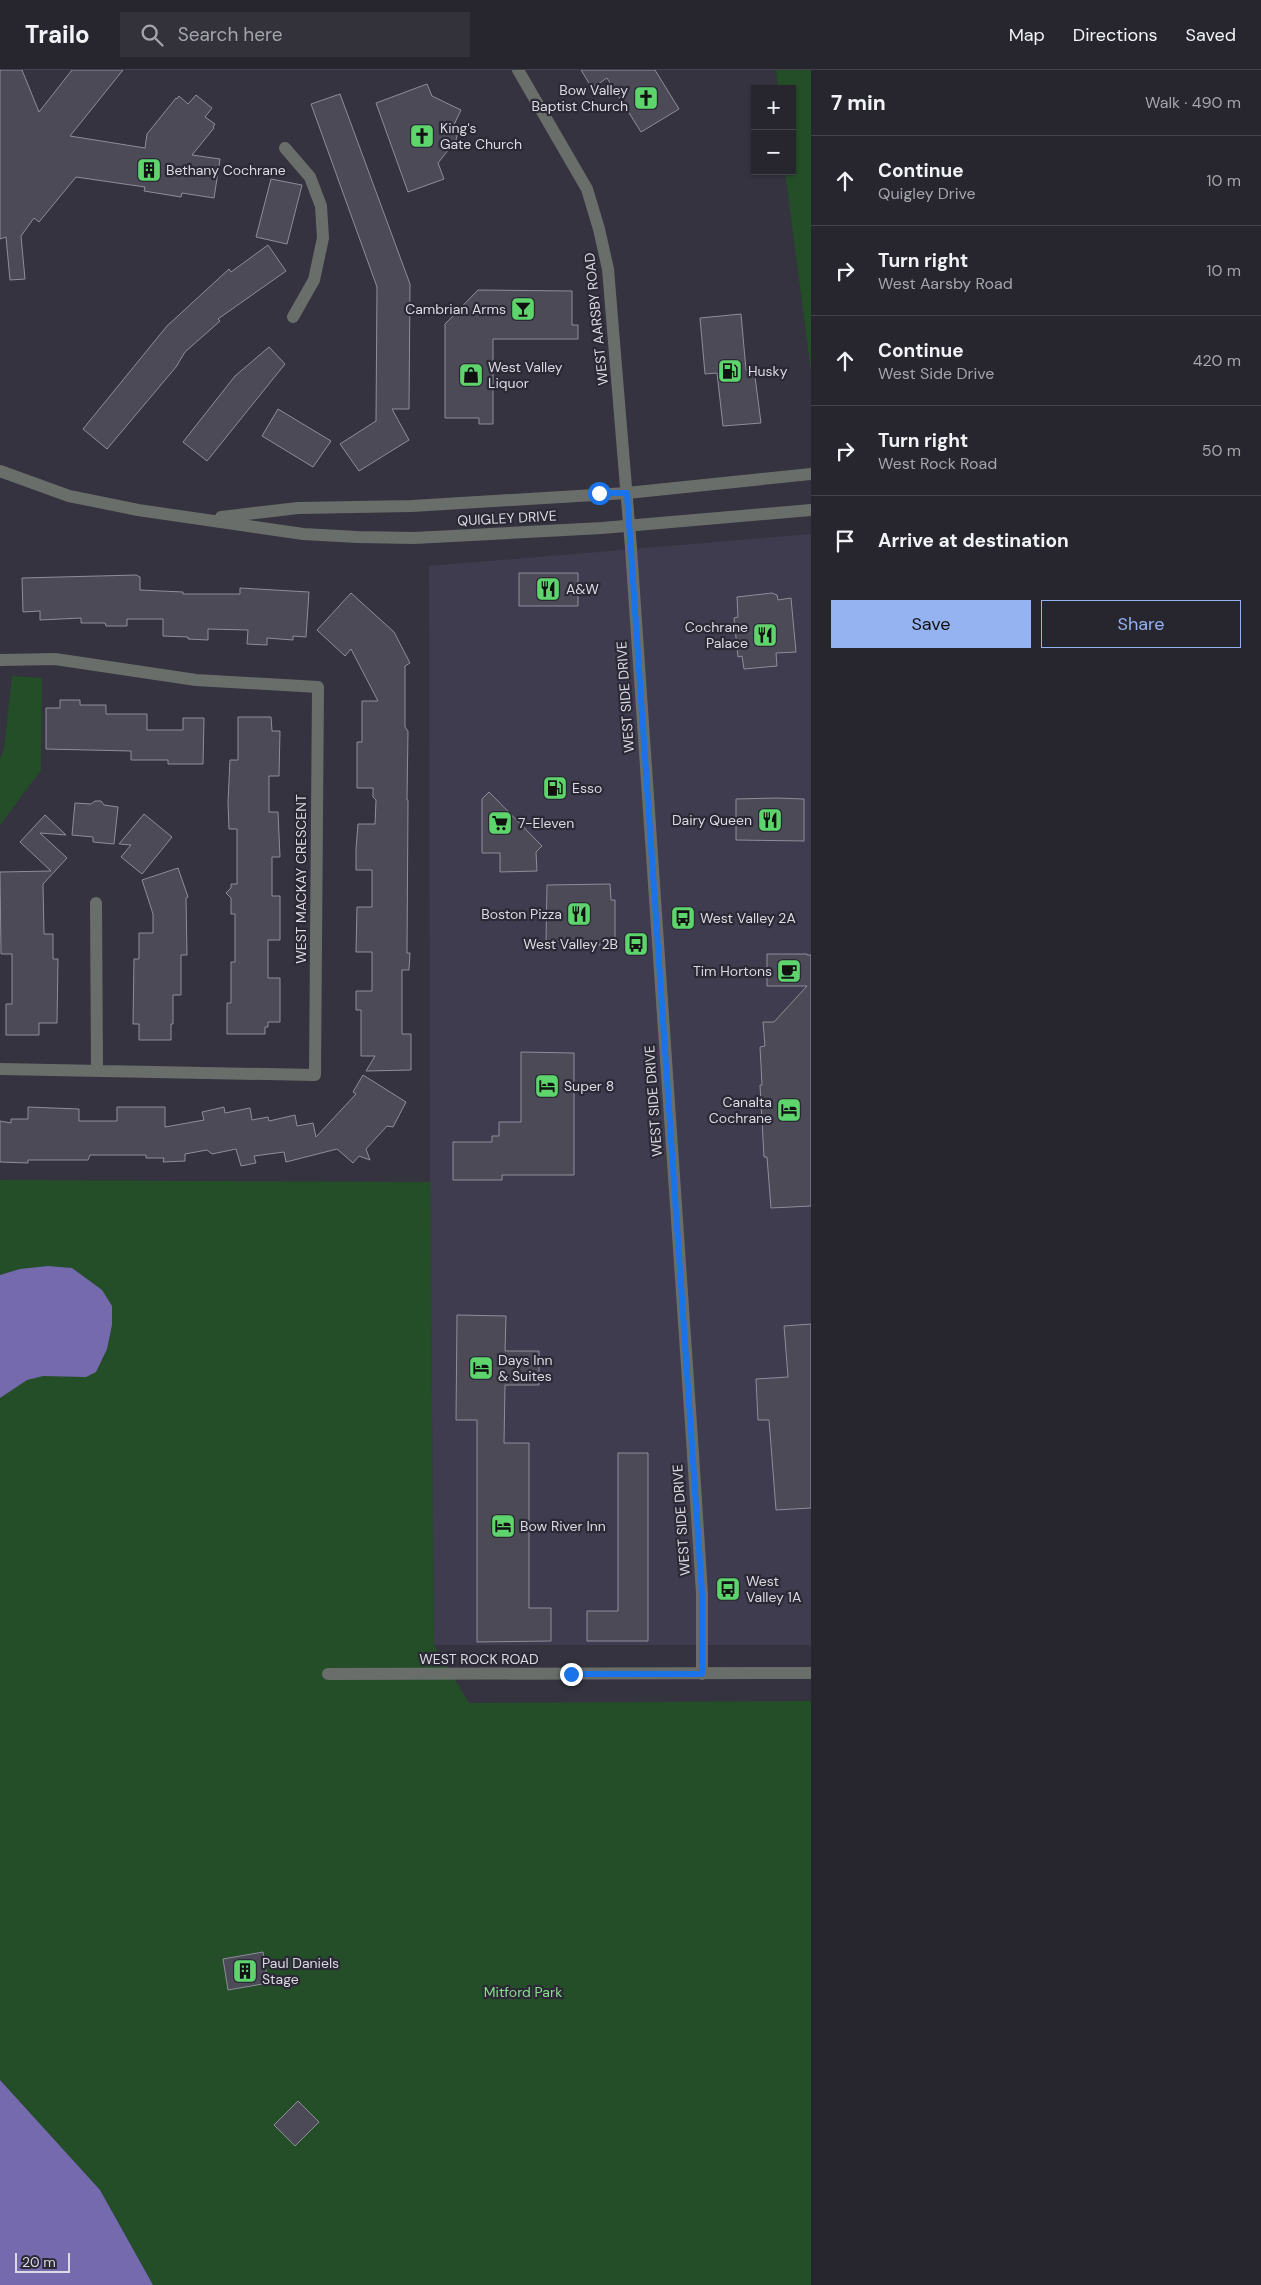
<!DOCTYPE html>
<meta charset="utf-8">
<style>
:root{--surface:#27262f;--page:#33323b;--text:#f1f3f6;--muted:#a4a5aa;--line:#43434b;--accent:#95b2f1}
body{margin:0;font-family:"DM Sans",sans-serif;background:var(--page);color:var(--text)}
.controls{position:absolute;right:15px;top:15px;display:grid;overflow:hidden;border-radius:0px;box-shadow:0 1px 4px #0004}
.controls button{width:45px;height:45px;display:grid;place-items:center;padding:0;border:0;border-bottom:1px solid var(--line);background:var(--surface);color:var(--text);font:25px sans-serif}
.scale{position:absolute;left:15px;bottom:12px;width:55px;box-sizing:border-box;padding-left:5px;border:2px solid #dbdae2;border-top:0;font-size:14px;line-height:18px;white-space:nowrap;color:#dbdae2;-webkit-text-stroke:4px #2a2935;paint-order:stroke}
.stop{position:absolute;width:15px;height:15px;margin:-11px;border:4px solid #1a73e8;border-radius:50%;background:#fff}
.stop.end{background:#1a73e8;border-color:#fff;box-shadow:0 1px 5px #0008}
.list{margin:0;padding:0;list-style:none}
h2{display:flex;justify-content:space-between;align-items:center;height:65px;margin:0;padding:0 20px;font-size:21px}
h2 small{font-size:16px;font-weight:400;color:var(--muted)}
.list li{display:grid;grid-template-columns:32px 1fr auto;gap:15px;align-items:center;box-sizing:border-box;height:90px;padding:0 20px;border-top:1px solid var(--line)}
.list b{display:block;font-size:19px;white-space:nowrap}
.list p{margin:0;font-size:16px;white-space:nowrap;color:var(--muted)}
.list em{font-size:16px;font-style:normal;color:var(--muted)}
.actions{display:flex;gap:10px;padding:15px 20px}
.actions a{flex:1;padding:11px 0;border:1px solid var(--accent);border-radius:0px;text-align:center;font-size:18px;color:var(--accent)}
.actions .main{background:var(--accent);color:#111}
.icon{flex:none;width:28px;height:28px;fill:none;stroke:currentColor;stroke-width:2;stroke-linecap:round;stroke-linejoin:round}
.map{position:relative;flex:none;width:811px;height:2215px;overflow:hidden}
header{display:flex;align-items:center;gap:30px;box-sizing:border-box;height:70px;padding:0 25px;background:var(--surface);border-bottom:1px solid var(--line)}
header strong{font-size:24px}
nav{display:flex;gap:28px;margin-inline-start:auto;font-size:18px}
.search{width:350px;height:45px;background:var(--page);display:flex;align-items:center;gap:12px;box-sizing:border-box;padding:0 18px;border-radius:0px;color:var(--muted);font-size:19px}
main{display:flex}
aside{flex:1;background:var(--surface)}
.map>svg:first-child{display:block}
.built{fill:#3e3c4e}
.green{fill:#244e28}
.water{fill:#766aaf}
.building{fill:#4c4a57;stroke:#8e8d9b}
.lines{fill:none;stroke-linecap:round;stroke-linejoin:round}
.minor{stroke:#6a6e6a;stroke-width:12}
.route{stroke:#1a73e8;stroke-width:6}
.labels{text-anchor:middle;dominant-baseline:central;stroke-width:4.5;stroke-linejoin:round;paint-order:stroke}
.poi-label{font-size:14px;fill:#dbdae2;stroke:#2a2935;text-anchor:start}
.street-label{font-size:14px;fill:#dbdae2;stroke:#2a2935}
.park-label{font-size:14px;fill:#8ade90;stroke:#2a2935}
</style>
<header>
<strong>Trailo</strong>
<div class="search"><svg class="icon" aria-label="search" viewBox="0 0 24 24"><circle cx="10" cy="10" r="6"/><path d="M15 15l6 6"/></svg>Search here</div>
<nav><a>Map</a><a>Directions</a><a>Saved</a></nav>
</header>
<main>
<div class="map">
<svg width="811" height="2215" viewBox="0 0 811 2215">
<rect width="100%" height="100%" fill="#34333f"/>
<path class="built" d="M811,464v1111h-377l-4,-463 -1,-616z"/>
<path class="green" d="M776,0h35v302l-26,-201h7v-82h-14z
M12,606l30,2 -1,92 -41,55v-66l4,-10z
M0,1110l430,2 4,463 35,58 342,-2v584h-658l-53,-95 -100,-110z"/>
<path class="water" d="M48,1196l24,2 30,22 10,16v19l-5,24 -11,23 -10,5 -43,-1 -16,4 -27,18v-123l20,-6z
M0,2010l100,110 53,95h-153z"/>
<path class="building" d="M0,0h22l17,42 33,-42h51l-53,66 75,12 2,-14 29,-36 1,1 2,-3 9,8 8,-9 16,13 -7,9 10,7 -2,3 1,1 -22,27 28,4 -6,39 -32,-5 -1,4 -37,-6 1,-4 -69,-10 -37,45 -5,-4 -13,18 4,43 -15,1 -4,-43 -6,2z
M581,0h74l24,39 -38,23 -34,-54 -15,10z
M427,14l5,12 29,14 -9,19 6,2 -2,9 -18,23 6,16 -36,13 -32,-89z
M340,24l70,190 -1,125h-17l17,31 -50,31 -19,-27 36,-23 1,-134 -66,-183z
M271,109l31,6 -15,59 -31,-7z
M268,175l18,26 -68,48 2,2 -35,31 -9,15 -69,82 -24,-20 84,-103 62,-57 2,3z
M478,220l94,1v34h6v14h-85v85h-14v-6h-34v-94z
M741,244l5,56 8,-1 7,54 -38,3 -6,-53 -12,1 -5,-56z
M269,277l16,17 -78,97 -24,-19 52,-66z
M278,339l53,32 -18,26 -51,-31z
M519,503h59v33h-59z
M136,505l4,2v13l43,2v2h57v-6l69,4 -3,45 -13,-1v4l-26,-2v7l-20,-1 1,-14 -40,-1v11l-20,-1v-2l-25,-1v-17h-36v7h-21l-1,-3h-24v-5l-41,2v-9l-17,1 -1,-34z
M351,523l43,39 16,31 -5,3v61l3,4 -1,69h1l-1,153h3l-1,17h-7v64h9v36l-45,1 9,-15h-14v-46h-5v-19h16v-39h-16l1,-45h15v-37h-16v-21l2,-25h17l1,-24 -3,-3v-9h-16v-46h5v-41h16l-27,-52 -6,7 -28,-26z
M772,523l5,2 1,5 13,-2 5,54 -20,1 1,13 -33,3 -2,-13 -4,1 -4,-39 4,-1 -1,-20z
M60,630h20v5h26v9h41v16h36v-12h21l-1,46h-35v-4h-37v-9l-85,-2v-41h14z
M238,647h33l1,14h8l-1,45h-10v36h9l2,45h-8v39h8v44h-12v38h12v44h-12v5h-3v7h-38v-31h4v-41h4v-48h-4v-16l-5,-5 5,-5v-4h6v-55h-8l-1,-27 2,-42h8z
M489,722l53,54 -6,6 1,19 -37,1v-19h-18v-54z
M777,728l27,1v42l-68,-1v-41z
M95,731h6l3,4 14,2 -4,37 -21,-2v-5l-21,-2 3,-32 16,1z
M144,744l28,23 -30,37 -21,-17 10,-12 -12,-1z
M45,745l21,20 -26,-2 27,25 -24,26 1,50h9v25h5l-1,64h-18v12h-33v-31h6v-50h-11l-1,-82 51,-1 -31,-29z
M178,798l10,29 -2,1 1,57h-6v40h-8v29h-2v16h-32v-16h-6l1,-65h5v-26h14v-19l-11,-34z
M610,814l1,16h4v40l-15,2v3h-16v-3l-38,-1 1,-56z
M767,884h40v1h4v251l-40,2 -4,-51h-3l-4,-72h2l-2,-38 5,-1 -2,-24h11l33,-36h-40z
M521,982l53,1v122h-72v5h-49v-38h39v-6h7v-14h22z
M363,1005l43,27 -13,25 -6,-1 -21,23 4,11 -11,-4 -6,7 -16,-14 -51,13 -2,-10 -30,4 2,7 -15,3 -5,-17 -24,5 -5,-4 -22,4v7l-22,1 1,-4h-18v-3h-56l-2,5h-60v3l-28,-1v-41l11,2v-4h17v-12l51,2v12h38v-14h48v20l39,-7 -2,-8 22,-5 1,6 25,-5 2,12 16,-3 1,4 26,-6 2,11 16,-3 3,14 40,-43 -3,-2z
M457,1245l49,1 -1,35h34v34h-34l-1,58h25v165h22v33l-74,1v-222h-21z
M811,1254v184l-35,2 -7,-90h-11l-2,-41 32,-2 -4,-51z
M618,1383h30v188h-61v-30h31z
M263,1882l5,31 -40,7 -5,-31z
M298,2031l21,21 -24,24 -21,-21z"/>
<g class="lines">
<path class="minor" d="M518,0l69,119 12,40 9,40 23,279 61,891 10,154v81
M285,78l25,29 11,29 2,32 -9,42 -21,37
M0,401l69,25 69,14 165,24 54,3 57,1 188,-10 209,-18
M221,447l77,-9 114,-2 215,-13 184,-19
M0,590l55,-1 141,21 122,7 -3,388 -315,-6
M96,833l1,167
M328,1604l483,-1"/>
</g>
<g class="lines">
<path class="route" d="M571,1604h131v-81l-75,-1100h-28"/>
</g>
<defs>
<symbol id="church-square" viewBox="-11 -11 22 22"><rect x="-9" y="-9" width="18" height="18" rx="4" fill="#5ed56c" stroke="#2a2935"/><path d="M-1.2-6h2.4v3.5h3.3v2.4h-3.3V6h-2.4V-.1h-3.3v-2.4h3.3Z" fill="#111"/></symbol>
<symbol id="building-square" viewBox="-11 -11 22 22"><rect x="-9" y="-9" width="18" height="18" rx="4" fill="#5ed56c" stroke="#2a2935"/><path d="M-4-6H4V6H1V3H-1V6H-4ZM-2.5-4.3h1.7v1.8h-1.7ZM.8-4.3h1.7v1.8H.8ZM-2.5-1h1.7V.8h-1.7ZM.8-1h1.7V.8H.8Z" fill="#111"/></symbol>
<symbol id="bar-square" viewBox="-11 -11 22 22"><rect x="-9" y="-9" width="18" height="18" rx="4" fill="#5ed56c" stroke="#2a2935"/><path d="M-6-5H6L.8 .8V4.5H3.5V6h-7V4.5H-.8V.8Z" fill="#111"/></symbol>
<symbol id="fuel-square" viewBox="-11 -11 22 22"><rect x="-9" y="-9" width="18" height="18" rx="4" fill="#5ed56c" stroke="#2a2935"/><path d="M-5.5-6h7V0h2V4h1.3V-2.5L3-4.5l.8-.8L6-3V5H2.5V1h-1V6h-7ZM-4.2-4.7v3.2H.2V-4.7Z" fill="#111"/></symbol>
<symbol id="shop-square" viewBox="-11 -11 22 22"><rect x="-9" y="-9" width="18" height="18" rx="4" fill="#5ed56c" stroke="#2a2935"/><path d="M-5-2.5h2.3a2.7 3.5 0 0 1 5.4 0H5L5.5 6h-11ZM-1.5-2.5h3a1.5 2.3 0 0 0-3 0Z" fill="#111"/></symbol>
<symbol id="restaurant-square" viewBox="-11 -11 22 22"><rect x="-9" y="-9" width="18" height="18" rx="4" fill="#5ed56c" stroke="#2a2935"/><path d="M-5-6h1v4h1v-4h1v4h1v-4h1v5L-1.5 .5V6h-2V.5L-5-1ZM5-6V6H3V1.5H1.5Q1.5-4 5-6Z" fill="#111"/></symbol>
<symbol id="supermarket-square" viewBox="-11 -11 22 22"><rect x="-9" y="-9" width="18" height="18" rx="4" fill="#5ed56c" stroke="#2a2935"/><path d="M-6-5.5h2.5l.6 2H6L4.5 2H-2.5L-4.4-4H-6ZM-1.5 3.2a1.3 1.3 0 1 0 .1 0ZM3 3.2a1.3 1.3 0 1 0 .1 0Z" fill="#111"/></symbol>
<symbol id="bus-square" viewBox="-11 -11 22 22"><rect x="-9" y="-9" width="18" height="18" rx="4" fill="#5ed56c" stroke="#2a2935"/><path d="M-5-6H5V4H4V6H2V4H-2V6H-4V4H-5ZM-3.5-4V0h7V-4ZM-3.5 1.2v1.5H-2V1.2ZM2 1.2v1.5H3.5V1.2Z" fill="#111"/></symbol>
<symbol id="cafe-square" viewBox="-11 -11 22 22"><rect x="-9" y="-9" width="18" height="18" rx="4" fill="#5ed56c" stroke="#2a2935"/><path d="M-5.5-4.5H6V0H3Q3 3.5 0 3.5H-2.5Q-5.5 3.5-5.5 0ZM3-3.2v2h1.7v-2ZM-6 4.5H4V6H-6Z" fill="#111"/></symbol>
<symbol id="hotel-square" viewBox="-11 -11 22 22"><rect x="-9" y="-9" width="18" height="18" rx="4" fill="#5ed56c" stroke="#2a2935"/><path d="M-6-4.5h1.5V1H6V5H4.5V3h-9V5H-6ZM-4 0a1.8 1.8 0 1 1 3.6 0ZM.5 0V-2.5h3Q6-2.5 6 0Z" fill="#111"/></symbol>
</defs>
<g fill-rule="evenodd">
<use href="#church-square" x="632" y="14" width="28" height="28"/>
<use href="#church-square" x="408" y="52" width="28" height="28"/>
<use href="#building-square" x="135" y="86" width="28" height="28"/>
<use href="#bar-square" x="509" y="225" width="28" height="28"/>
<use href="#fuel-square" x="716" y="287" width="28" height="28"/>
<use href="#shop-square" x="457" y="291" width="28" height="28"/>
<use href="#restaurant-square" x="534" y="505" width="28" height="28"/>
<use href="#restaurant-square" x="751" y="551" width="28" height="28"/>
<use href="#fuel-square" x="541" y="704" width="28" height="28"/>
<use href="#restaurant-square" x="756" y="736" width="28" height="28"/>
<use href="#supermarket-square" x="486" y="739" width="28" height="28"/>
<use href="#restaurant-square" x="565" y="830" width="28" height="28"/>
<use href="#bus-square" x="669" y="834" width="28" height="28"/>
<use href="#bus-square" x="622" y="860" width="28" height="28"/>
<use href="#cafe-square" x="775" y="887" width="28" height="28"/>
<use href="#hotel-square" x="533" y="1002" width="28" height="28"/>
<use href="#hotel-square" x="775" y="1026" width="28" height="28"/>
<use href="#hotel-square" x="467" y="1284" width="28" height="28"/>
<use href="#hotel-square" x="489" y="1442" width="28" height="28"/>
<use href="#bus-square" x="714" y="1505" width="28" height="28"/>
<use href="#building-square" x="231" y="1887" width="28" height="28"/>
</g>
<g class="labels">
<g class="poi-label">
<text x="628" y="20" text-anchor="end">Bow Valley<tspan x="628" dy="16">Baptist Church</tspan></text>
<text x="440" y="58">King's<tspan x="440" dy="16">Gate Church</tspan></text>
<text x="166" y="100">Bethany Cochrane</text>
<text x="506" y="239" text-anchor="end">Cambrian Arms</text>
<text x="488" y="297">West Valley<tspan x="488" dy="16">Liquor</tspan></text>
<text x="748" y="301">Husky</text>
<text x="566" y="519">A&amp;W</text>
<text x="748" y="557" text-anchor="end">Cochrane<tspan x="748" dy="16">Palace</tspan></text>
<text x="572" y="718">Esso</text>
<text x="752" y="750" text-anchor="end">Dairy Queen</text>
<text x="518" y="753">7-Eleven</text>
<text x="562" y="844" text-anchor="end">Boston Pizza</text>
<text x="700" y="848">West Valley 2A</text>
<text x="618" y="874" text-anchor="end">West Valley 2B</text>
<text x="772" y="901" text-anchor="end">Tim Hortons</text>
<text x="564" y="1016">Super 8</text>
<text x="772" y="1032" text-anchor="end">Canalta<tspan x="772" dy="16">Cochrane</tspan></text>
<text x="498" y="1290">Days Inn<tspan x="498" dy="16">&amp; Suites</tspan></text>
<text x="520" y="1456">Bow River Inn</text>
<text x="746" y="1511">West<tspan x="746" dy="16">Valley 1A</tspan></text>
<text x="262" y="1893">Paul Daniels<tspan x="262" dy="16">Stage</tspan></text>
</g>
<g class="street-label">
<text transform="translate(596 249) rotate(-96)">WEST AARSBY ROAD</text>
<text transform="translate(507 448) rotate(-3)">QUIGLEY DRIVE</text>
<text transform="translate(625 627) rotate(-94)">WEST SIDE DRIVE</text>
<text transform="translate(301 809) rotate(-90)">WEST MACKAY CRESCENT</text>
<text transform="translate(653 1031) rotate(-94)">WEST SIDE DRIVE</text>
<text transform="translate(681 1450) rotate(-94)">WEST SIDE DRIVE</text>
<text x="479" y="1589">WEST ROCK ROAD</text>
</g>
<g class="park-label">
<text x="523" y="1922">Mitford Park</text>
</g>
</g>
</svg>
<div class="controls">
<button>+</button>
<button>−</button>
</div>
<div class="scale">20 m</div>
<div class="stop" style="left:599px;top:423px"></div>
<div class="stop end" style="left:571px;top:1604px"></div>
</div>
<aside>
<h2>7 min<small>Walk · 490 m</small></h2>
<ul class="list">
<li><svg class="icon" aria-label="ahead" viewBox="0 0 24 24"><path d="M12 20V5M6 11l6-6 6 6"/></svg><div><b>Continue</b><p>Quigley Drive</p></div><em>10 m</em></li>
<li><svg class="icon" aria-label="right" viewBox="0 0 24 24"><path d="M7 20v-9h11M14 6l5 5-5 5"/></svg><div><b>Turn right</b><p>West Aarsby Road</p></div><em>10 m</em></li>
<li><svg class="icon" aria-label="ahead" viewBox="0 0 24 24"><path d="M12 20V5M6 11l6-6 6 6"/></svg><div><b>Continue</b><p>West Side Drive</p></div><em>420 m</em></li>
<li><svg class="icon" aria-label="right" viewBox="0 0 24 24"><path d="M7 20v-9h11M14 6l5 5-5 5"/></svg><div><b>Turn right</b><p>West Rock Road</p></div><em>50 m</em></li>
<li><svg class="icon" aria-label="arrive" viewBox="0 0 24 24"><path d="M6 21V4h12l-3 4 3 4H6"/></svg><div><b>Arrive at destination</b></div></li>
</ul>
<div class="actions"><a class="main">Save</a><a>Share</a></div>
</aside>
</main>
